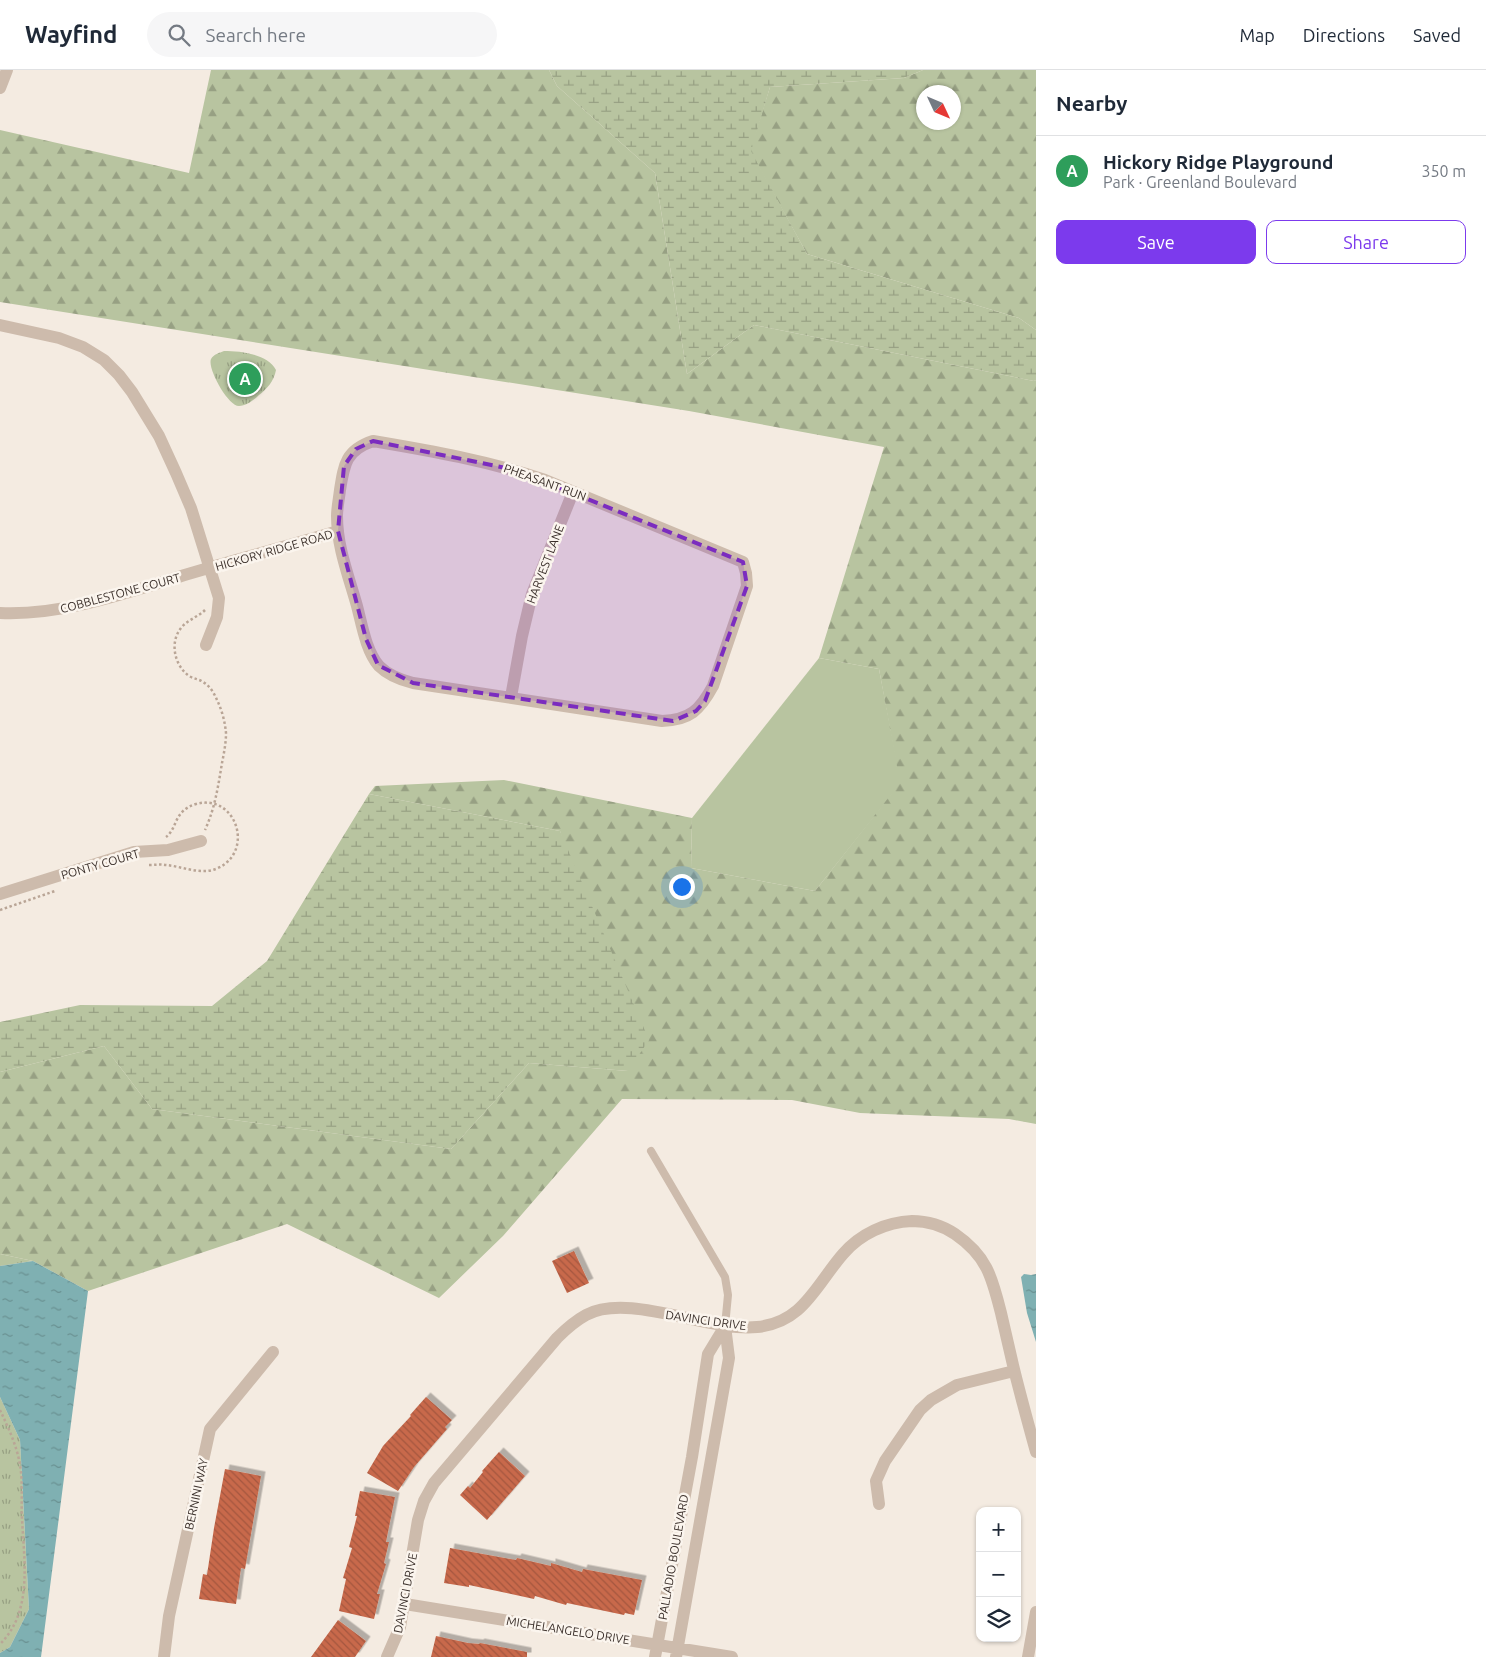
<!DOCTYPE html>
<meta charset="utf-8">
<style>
:root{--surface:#fff;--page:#f6f6f7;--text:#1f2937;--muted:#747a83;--line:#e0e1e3;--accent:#7c3aed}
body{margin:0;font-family:Ubuntu,sans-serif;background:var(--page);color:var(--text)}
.controls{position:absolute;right:15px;bottom:15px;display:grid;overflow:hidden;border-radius:10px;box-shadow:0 1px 4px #0004}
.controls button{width:45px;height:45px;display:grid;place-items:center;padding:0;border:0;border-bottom:1px solid var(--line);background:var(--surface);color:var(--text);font:25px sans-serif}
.compass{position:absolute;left:916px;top:15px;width:45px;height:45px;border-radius:50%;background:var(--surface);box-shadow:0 1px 4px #0004;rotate:134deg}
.you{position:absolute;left:681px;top:816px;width:18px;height:18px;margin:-12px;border:4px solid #fff;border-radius:50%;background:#1a73e8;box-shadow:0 0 0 8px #1a73e833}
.badge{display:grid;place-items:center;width:32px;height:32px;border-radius:50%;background:var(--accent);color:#fff;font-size:16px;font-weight:700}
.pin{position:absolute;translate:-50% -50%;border:2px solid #fff;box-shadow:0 1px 5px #0006}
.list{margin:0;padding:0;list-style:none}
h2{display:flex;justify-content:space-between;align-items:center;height:65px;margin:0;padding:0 20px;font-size:21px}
h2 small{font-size:16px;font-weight:400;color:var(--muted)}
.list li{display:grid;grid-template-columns:32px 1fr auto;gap:15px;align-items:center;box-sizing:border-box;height:70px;padding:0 20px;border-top:1px solid var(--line)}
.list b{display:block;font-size:19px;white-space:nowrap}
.list p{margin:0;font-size:16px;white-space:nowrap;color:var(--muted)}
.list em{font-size:16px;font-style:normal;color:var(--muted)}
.actions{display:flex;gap:10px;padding:15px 20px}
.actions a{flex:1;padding:11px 0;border:1px solid var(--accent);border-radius:10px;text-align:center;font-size:18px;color:var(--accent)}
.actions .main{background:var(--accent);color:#fff}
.icon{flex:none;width:28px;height:28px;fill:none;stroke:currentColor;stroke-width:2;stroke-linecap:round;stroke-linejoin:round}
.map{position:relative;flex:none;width:1036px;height:1587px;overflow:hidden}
header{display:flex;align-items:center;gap:30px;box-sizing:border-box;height:70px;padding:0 25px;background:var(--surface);border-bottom:1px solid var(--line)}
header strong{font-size:24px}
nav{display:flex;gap:28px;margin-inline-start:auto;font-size:18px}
.search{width:350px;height:45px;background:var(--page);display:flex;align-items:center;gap:12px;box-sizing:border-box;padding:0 18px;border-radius:28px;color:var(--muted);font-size:19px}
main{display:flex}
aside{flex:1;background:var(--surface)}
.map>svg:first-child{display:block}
.green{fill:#b8c4a0}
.forest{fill:url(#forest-firs);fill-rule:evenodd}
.wetland{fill:url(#wetland-marsh)}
.park{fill:url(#park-tufts)}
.water{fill:url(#water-ripples)}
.building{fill:url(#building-back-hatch);filter:url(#shadow)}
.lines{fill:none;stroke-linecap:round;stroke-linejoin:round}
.path{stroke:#b9a596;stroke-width:2.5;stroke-dasharray:2.5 2.5;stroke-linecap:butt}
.service{stroke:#cdbbac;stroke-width:8}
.minor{stroke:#cdbbac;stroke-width:12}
.tertiary{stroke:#cdbbac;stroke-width:12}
.marked{fill:#7b2cbf;fill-opacity:0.2;stroke:#7b2cbf;stroke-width:4;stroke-dasharray:10 6;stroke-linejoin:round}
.labels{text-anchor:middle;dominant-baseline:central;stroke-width:5;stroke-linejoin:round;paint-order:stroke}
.street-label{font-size:12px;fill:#3b302b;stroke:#fbf5ee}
</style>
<header>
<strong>Wayfind</strong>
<div class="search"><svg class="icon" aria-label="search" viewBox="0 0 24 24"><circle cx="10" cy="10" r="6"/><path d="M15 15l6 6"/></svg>Search here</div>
<nav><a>Map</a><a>Directions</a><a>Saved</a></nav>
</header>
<main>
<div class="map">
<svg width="1036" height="1587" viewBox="0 0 1036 1587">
<defs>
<pattern id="forest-firs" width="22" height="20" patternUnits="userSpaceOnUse" patternTransform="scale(1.25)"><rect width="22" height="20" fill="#b8c4a0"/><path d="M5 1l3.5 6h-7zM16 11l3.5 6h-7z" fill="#97a083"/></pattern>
<pattern id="wetland-marsh" width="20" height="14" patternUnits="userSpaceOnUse" patternTransform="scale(1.25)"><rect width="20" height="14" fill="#b8c4a0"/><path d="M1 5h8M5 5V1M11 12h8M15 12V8" fill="none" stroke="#97a083"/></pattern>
<pattern id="park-tufts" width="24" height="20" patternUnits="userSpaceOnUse" patternTransform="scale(1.25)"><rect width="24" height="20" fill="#b8c4a0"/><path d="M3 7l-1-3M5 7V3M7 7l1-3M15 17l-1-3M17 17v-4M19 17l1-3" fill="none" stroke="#97a083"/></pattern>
<pattern id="water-ripples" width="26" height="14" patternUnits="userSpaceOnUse" patternTransform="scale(1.25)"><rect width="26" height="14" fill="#7fb0b2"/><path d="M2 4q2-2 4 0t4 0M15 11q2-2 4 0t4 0" fill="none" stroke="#699091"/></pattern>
<pattern id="building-back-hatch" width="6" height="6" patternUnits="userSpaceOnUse" patternTransform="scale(1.25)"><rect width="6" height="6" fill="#c8694b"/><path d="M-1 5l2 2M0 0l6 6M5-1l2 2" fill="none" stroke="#a4573f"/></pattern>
<filter id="shadow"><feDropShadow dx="4.5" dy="-4.5" stdDeviation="0" flood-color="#0004"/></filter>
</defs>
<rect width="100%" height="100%" fill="#f4ebe1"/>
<path class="green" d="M819,588l60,11 22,114 -86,108 -124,-23 1,-50z"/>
<path class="forest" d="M211,0h338l8,16 98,87 32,201 67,-49 280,56 2,-1v744l-27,-5 -149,-6 -68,-13 -170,-1 -119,137 -64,62 -152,-74 -199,67 -55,-30 -33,-7v-182l104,-26 48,63 299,40 78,-86 99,8 -68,-240 -191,-37 6,-8 129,-6 188,38 -1,50 124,23 85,-108 -21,-114 -60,-11 65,-211 -195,-36 -689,-109v-172l189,43z
M923,0h113v260l-17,-12 -212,-64 -57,-103 20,-64 134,-9zM924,22h30v30h-30z"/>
<path class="wetland" d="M549,0h374l-19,8 -134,9 -19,64 56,103 212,64 17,12v50l-2,1 -280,-56 -67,49 -32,-201 -98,-87z
M369,724l191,37 89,209 -21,31 -99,-8 -78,86 -299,-40 -48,-63 -104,26v-50l80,-17 132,1 55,-45z"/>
<path class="park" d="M224,281c17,0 44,3 52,19 -2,11 -9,19 -17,25 -5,5 -13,11 -20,11 -11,0 -32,-38 -28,-47 3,-5 8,-6 13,-8z
M0,1184l33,7 -33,5z
M0,1327l20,43 9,169 -19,38 -10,6z"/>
<path class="water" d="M33,1191l55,30 -47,366h-41v-4l10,-6 19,-38 -9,-169 -20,-43v-131z
M1024,1204l7,1 5,-1v68l-9,-29 -6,-36z"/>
<path class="building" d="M574,1181l15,32 -22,10 -15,-32z
M426,1327l26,23 -7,7 2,2 -33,38 -16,24 -31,-18 16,-27 28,-30 -1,-1z
M499,1382l26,24 -38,44 -27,-25 8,-9 2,2 13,-16 -1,-1z
M225,1399l36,7 -16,93 -4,-1 -5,36 -37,-5 4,-25 4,1 7,-47z
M360,1421l35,6 -9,45h3l-5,21 2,1 -9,30h3l-6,25 -35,-8 7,-32 -3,-1 9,-30 -3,-1 8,-31h-2z
M450,1478l66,12 1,-2 34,8v-3l31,9 1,-3 59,11 -8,35 -9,-2 -1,2 -57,-12 -1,2 -31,-9 -1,3 -65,-14v2l-25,-4z
M338,1550l28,21 -11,16h-44z
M436,1566l32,7 11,1 1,-1 47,9v5h-96z"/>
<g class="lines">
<path class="path" d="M205,540c-7,7 -18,10 -24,18 -12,15 -6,38 8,48 5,3 10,3 14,6 7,4 11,11 14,18 5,10 8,22 9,33 0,10 -2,20 -4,30 -4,24 -7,45 -17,67
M149,795c6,0 11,-1 16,0 17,1 37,11 53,3 37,-17 18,-75 -22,-64 -23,7 -18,24 -30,33
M0,840l55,-19
M0,1340c8,17 17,36 20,55 3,17 1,36 2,54 2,41 11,93 -22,125"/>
<path class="service" d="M651,1081l74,126 3,18 -3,31"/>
<path class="minor" d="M0,255l59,13 24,9 21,13 15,15 13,17 27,44 17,37 15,35 28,90 -2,19 -11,28
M373,371c59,10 116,20 172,39l198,82 3,11 1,13 -34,100c-13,24 -23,34 -51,35l-249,-38c-12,-3 -25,-8 -34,-17 -13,-15 -17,-41 -22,-60 -8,-29 -20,-59 -20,-90 0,-8 2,-17 3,-26 4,-26 6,-40 33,-49z
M0,543c63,3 129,-21 188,-39 50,-15 100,-28 150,-43
M511,627l11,-61 10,-42 41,-102
M0,824l134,-42 34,-2 33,-9
M879,1434l-3,-23 9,-20 35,-51 11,-10 26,-15 57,-14
M405,1534l327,53
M164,1587l5,-41 41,-187 63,-77
M387,1587l13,-30 18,-107 6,-19 10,-18 123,-145c9,-9 18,-17 29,-23 43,-23 122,17 171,12 46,-4 59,-42 86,-73 17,-20 43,-32 69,-33 16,0 31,5 43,13 32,22 37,43 46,79 4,17 8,34 12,52 7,29 15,58 23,87
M655,1587l37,-200 16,-103 17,-28
M676,1587l53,-299 -4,-32
M1028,1587l8,-45"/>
<path class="tertiary" d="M0,18l7,-18"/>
</g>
<path class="marked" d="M373,371l143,29 227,92 4,24 -42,115 -9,10 -23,10 -260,-38 -35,-18 -12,-26 -28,-108 6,-65 12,-17z"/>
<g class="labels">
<g class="street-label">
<text transform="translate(545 412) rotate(20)">PHEASANT RUN</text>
<text transform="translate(274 480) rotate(-16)">HICKORY RIDGE ROAD</text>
<text transform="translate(545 494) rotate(-69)">HARVEST LANE</text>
<text transform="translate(120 523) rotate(-15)">COBBLESTONE COURT</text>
<text transform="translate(100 794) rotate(-16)">PONTY COURT</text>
<text transform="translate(706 1250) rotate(8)">DAVINCI DRIVE</text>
<text transform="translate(196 1424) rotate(-78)">BERNINI WAY</text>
<text transform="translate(673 1487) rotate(-80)">PALLADIO BOULEVARD</text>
<text transform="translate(405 1523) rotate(-79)">DAVINCI DRIVE</text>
<text transform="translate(568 1560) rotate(9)">MICHELANGELO DRIVE</text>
</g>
</g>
</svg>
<div class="controls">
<button>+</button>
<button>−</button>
<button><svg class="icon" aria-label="layers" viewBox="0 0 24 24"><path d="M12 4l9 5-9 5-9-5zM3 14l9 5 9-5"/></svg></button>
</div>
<svg class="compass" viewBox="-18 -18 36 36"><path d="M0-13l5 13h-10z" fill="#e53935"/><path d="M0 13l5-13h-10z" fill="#747a83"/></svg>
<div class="you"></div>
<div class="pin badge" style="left:245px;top:309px;background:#2e9e5b">A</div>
</div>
<aside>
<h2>Nearby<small></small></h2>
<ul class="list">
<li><span class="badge" style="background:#2e9e5b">A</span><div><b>Hickory Ridge Playground</b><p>Park · Greenland Boulevard</p></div><em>350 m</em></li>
</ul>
<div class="actions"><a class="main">Save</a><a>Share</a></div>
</aside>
</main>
